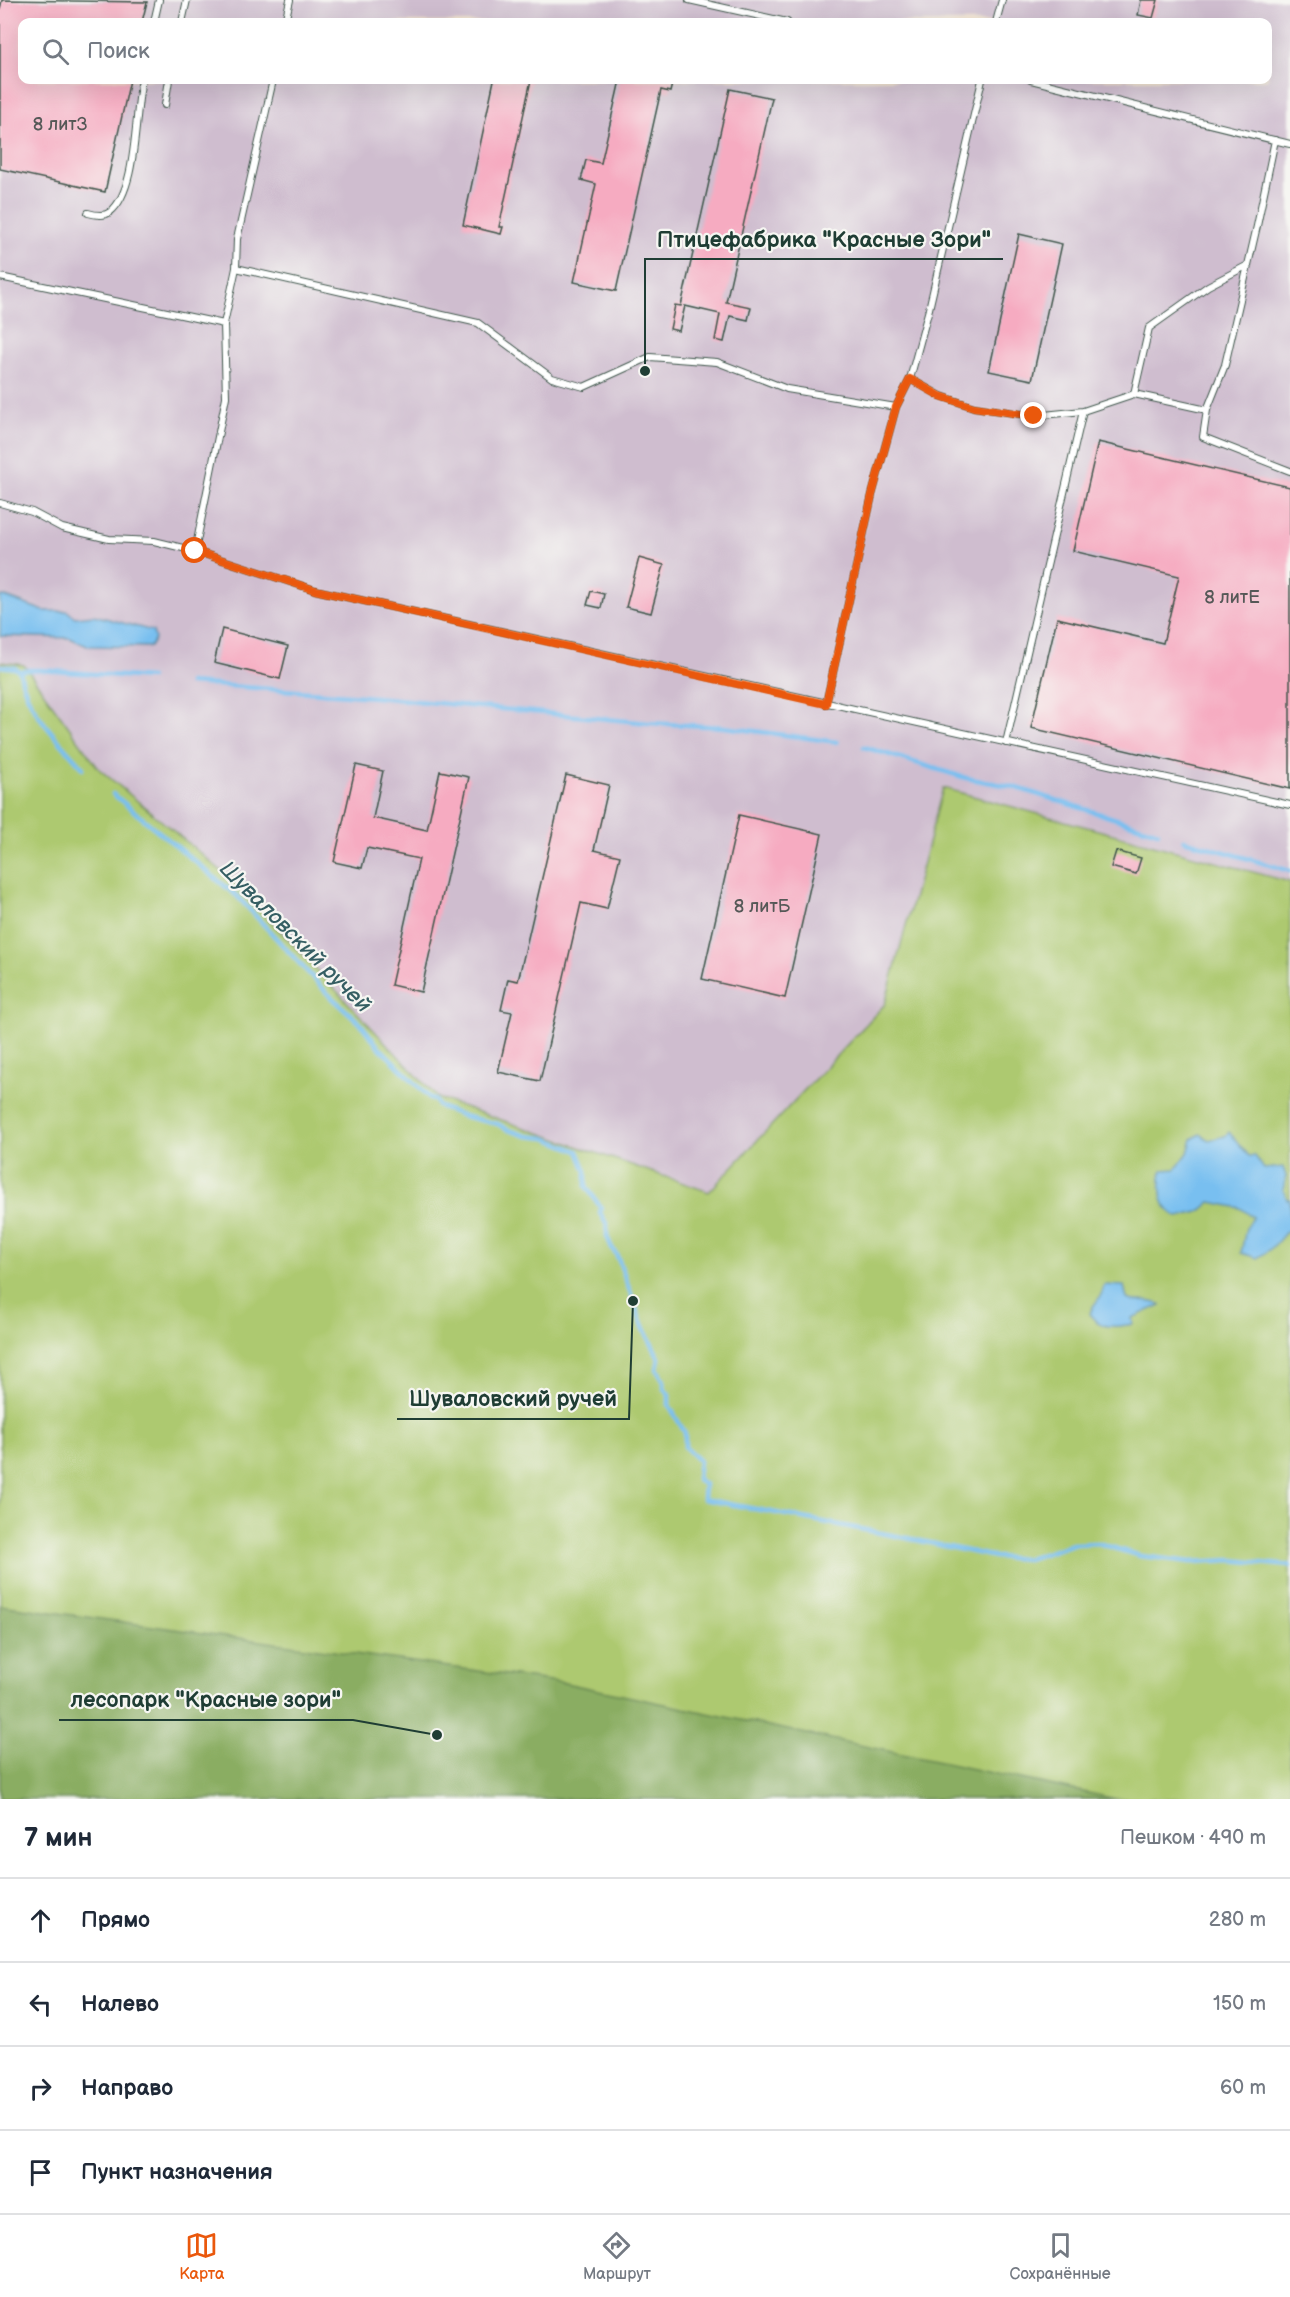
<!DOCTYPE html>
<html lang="ru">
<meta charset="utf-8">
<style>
:root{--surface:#fff;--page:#f6f6f7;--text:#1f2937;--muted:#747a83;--line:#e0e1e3;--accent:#ea580c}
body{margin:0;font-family:"Balsamiq Sans",sans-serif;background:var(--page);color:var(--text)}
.stop{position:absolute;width:18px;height:18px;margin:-14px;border:4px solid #ea580c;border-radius:50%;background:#fff}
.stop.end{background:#ea580c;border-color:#fff;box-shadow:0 2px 6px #0008}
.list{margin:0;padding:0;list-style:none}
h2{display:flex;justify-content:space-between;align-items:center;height:78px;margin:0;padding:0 24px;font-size:26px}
h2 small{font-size:20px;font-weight:400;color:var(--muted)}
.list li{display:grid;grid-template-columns:39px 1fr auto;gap:18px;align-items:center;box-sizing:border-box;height:84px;padding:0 24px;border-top:2px solid var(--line)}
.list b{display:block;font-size:22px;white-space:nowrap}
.list em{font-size:20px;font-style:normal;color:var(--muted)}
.icon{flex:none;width:33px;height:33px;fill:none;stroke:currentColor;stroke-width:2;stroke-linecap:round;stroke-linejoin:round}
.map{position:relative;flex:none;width:1290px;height:1799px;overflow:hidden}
.search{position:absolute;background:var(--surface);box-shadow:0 6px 24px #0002;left:18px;right:18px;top:18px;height:66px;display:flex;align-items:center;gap:15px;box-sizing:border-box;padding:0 21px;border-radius:12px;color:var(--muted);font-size:22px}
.sheet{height:414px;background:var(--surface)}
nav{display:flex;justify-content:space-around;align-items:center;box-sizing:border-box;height:84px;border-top:2px solid var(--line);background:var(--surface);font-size:16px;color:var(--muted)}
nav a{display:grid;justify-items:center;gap:3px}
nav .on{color:var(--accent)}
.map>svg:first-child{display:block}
.industrial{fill:#cfbdcf;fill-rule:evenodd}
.green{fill:#adc970;stroke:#668352;stroke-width:1.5}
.forest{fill:#8aad62;stroke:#54754b;stroke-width:1.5}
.water{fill:#78bff0;stroke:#4c7e92;stroke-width:1.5}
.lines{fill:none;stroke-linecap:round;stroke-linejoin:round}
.stream{stroke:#78bff0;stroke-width:4.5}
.building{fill:#f6abc1}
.lane-casing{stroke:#3f564b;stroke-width:8}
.lane{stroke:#fff;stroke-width:6}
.route{stroke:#ea580c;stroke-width:8}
.labels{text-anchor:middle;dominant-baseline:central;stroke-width:4.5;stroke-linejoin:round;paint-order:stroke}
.number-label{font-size:18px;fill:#555857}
.water-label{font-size:22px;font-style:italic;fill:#355e63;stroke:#f6f6f2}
.leader{fill:none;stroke:#1f3d34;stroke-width:2}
.callout-dot{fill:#1f3d34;stroke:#f6f6f2;stroke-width:2}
.callout-label{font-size:22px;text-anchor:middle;font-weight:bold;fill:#1f3d34;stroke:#f6f6f2;stroke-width:4.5;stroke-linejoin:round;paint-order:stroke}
</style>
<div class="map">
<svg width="1290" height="1799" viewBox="0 0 1290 1799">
<rect width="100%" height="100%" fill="#f6f6f2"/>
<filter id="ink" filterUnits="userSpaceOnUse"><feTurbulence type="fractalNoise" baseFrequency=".0167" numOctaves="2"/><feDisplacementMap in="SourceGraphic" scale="12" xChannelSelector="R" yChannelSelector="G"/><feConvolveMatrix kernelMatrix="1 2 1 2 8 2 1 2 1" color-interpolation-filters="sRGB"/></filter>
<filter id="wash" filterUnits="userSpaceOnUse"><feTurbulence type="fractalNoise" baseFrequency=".008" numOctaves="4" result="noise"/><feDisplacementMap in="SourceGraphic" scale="24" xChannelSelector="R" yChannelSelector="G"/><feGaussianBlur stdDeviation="1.35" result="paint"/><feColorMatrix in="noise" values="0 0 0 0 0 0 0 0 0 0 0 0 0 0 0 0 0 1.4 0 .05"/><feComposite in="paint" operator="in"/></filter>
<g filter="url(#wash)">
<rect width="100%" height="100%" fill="#f4e5cf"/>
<path class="industrial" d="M0,0h1290v882l-347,-94 -57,216 -177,188 -271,-94 -208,-220 -131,-109 -75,-104 -24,-3zM22,22h1246v58h-1246z"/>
<path class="green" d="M0,662l24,3 75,104 131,109 208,220 271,94 176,-188 58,-216 347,94v917h-1290z"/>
<path class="forest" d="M0,1605l565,78 551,116h-1116z"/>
<path class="water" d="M3,596l41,15h23l8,6 19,-2 59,16 2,8 -5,8 -63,-1 -17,-8 -70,-2v-39z
M1229,1132l20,24h6l9,13 19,-2 3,9 -3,14 4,9h3v33h-4c-11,12 -14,18 -29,26l-16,-5 5,-25 7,-11 -13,-9 -29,-6 -12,10 -21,5c-19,-9 -19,-27 -16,-47l14,-1 12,-16 4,-14 8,-5 9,6 16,-4z
M1104,1285l20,1 3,13c12,5 22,-1 34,6l-29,13 1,6c-18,3 -31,6 -43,-9 1,-12 12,-14 14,-30z"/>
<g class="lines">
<path class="stream" d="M0,666l15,2 5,4 4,-2h16l110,8
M20,672c6,38 39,68 63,96
M189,683l186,14 274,26 75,4 113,15
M864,747l102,31 48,9 144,45
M113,794l124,102 90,97 33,30 18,23 52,52 6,3 2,5 25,10 35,8 8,5 21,7 18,2 33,13 8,20v15l15,22 -1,5 7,12v11l4,10 7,12 24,67 17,33 -2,11 7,12v8l5,5v11l16,28v14l14,14 -2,18 7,5 -1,15 204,39 88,19 33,2 45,-15 25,-1 42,13 51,6 41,-2 58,6
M1184,840l106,31"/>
</g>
<g id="blocks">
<path class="building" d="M2,0l145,2 -5,20h-120v58h108l-25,112 -105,-23v-160z
M1141,0h17l-5,18 -15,-3z
M494,80h37l-32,147h4l-2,7 -38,-9z
M620,80h53l-3,12 -9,-2 -45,201 -42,-9 22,-98 -15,-4 5,-20 15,3z
M730,89l42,9 -46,204 25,5 -3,13 -18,-4 -6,26 -9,-2 5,-26 -35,-8 -6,25 -9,-2 5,-24 6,1z
M1019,234l43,10 -30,136 -43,-9z
M1098,442l192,45v302l-259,-61 26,-110 106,25 16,-67 -106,-25z
M639,558l25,7 -13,48 -25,-6z
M591,591l13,3 -3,14 -14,-3z
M222,629l66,17 -8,33 -66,-16z
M356,765l27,6 -10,47 54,12 13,-59 29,6 -48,215 -30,-7 28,-126 -52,-11 -5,20 -28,-6z
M566,775l43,10 -15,65 26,6 -13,53 -26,-6 -41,178 -42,-9 14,-60 -11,-2 7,-31 10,2z
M739,815l83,19 -37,164 -83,-19z
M1116,851l25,7 -5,16 -25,-7z"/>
</g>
</g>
<g filter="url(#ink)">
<use href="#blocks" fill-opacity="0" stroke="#3f564b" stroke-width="1.5"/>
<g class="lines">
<defs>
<path id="lane" d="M689,0l98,22
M154,22l5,-22
M182,22l5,-22
M285,22l5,-22
M996,22l6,-22
M1031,80l259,64
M165,105l4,-25
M88,213c7,2 16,4 22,-1 28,-22 24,-99 32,-132
M236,268l242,55 74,55 32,9 66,-30 67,5 70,27 109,18
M0,277l224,47
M910,379l31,17 33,11 60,9 49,-5 51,-17 73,16 -4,27 87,34
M1134,394l15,-66 59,-42 40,-21
M1207,410l18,-45 32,-139 18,-86
M0,503l32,9 30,16 47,11 45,2 41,10 120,39 975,215
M195,551l31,-154 -2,-73 12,-56 1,-29 36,-159
M826,704l46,-209 24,-88 14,-28 19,-70 53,-229
M1006,743l77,-332"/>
</defs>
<use href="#lane" class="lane-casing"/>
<use href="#lane" class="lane"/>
</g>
</g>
<g class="lines" filter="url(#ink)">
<path class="route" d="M195,551l120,39 511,114 46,-209 24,-88 14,-28 30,17 34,11 60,9"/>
</g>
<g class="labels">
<g class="number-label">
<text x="60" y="124">8 литЗ</text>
<text x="1232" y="597">8 литЕ</text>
<text x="762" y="906">8 литБ</text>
</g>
<g class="water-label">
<text transform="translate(295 937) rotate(45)">Шуваловский ручей</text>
</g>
</g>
<path class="leader" d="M645 371L645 259H1003M633 1301L629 1419H397M437 1735L353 1720H59"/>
<g class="callout-dot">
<circle cx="645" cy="371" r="6"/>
<circle cx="633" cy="1301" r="6"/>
<circle cx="437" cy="1735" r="6"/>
</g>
<g class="callout-label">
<text x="824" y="247">Птицефабрика "Красные Зори"</text>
<text x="513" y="1406">Шуваловский ручей</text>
<text x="206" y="1707">лесопарк "Красные зори"</text>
</g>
</svg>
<div class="stop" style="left:195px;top:551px"></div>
<div class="stop end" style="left:1034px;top:416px"></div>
<div class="search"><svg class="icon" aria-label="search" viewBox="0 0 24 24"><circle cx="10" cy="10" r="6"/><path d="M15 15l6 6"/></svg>Поиск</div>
</div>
<section class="sheet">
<h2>7 мин<small>Пешком · 490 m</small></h2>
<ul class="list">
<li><svg class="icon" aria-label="ahead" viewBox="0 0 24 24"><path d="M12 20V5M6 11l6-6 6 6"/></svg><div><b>Прямо</b></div><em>280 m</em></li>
<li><svg class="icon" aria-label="left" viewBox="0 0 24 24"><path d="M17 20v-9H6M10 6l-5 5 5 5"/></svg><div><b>Налево</b></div><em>150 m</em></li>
<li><svg class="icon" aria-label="right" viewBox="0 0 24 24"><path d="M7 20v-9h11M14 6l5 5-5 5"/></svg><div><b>Направо</b></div><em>60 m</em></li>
<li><svg class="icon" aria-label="arrive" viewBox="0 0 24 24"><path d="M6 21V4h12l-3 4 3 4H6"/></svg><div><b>Пункт назначения</b></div></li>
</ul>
</section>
<nav>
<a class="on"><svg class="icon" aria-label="map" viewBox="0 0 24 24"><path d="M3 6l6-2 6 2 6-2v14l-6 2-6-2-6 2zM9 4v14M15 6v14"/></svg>Карта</a>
<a><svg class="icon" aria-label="directions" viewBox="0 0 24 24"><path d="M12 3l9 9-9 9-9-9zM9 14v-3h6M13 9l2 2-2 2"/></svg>Маршрут</a>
<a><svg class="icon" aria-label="saved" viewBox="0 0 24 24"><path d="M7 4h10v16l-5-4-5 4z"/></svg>Сохранённые</a>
</nav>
